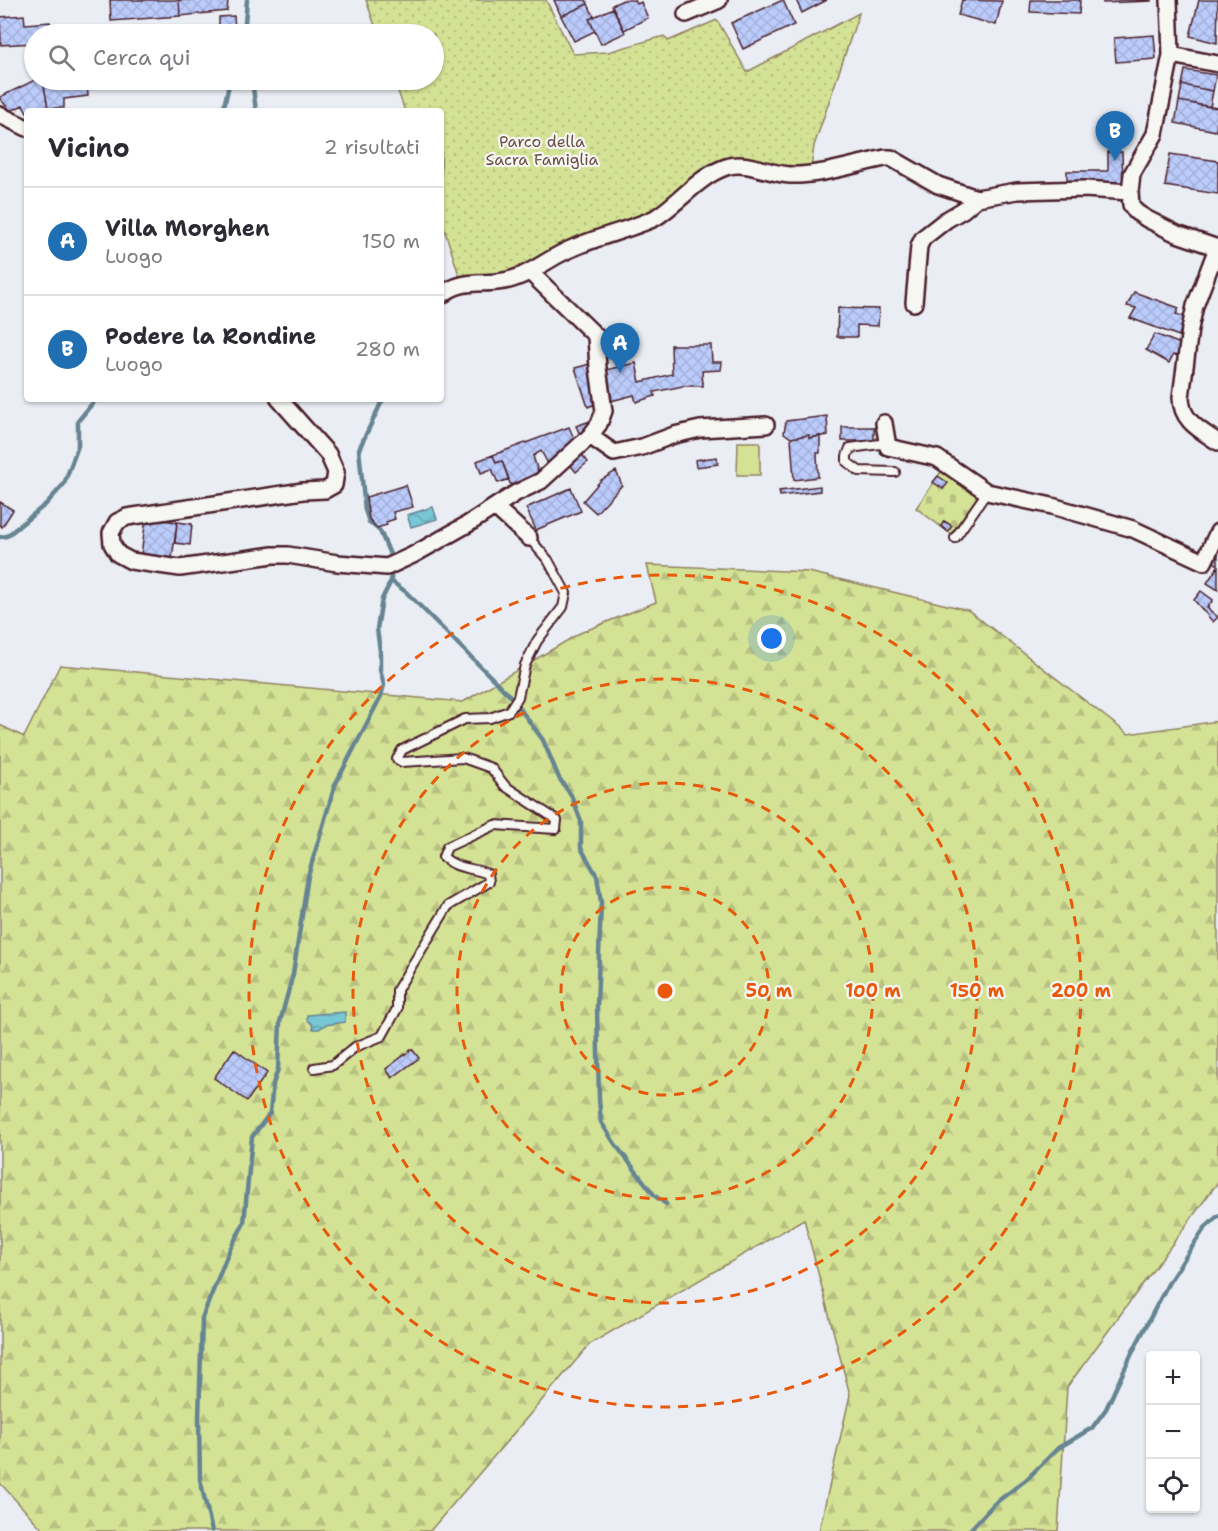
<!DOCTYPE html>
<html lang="it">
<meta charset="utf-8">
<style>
:root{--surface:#fff;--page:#f2f2f3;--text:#2b2b33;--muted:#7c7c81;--line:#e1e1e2;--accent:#1f6fb2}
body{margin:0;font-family:"Shantell Sans",sans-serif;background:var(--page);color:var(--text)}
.controls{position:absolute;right:18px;bottom:18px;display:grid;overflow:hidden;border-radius:6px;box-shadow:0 2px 4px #0004}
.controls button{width:54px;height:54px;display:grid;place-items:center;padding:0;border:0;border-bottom:2px solid var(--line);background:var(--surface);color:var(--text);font:30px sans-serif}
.you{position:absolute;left:772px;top:639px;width:21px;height:21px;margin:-15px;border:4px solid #fff;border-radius:50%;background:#1a73e8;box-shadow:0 0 0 9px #1a73e833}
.badge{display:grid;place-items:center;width:39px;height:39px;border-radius:50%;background:var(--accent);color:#fff;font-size:20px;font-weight:700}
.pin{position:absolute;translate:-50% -50px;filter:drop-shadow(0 2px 3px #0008)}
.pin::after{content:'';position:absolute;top:32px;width:21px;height:18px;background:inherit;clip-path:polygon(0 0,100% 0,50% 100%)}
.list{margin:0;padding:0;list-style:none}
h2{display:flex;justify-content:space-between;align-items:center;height:78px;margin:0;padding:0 24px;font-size:26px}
h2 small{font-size:20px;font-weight:400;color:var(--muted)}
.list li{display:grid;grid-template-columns:39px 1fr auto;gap:18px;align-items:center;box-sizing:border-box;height:108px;padding:0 24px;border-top:2px solid var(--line)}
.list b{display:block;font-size:22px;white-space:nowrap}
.list p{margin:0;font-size:20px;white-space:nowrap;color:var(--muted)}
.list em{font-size:20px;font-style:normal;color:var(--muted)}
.icon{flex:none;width:33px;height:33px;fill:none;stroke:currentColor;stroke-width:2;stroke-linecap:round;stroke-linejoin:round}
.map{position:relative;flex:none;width:1218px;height:1531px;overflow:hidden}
.search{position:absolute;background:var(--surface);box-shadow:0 2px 4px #0004;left:24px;top:24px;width:420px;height:66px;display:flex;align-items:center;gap:15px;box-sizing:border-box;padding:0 21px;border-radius:33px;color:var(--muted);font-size:22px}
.panel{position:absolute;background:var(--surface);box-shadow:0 2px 4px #0004;left:24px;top:108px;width:420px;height:294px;border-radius:6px}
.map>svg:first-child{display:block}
.forest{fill:url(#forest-firs);stroke:#8f8060;stroke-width:1.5}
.cemetery{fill:url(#cemetery-stones);stroke:#8f8060;stroke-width:1.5}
.park{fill:url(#park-dots);stroke:#8f8060;stroke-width:1.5}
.pitch{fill:#d4e295;stroke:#8f8060;stroke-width:1.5}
.water{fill:url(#water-waves);stroke:#668492;stroke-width:1.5}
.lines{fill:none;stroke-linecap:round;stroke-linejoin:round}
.stream{stroke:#668492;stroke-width:4.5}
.building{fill:url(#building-cross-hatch);stroke:#4a1f2b;stroke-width:1.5}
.service-casing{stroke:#4a1f2b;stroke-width:12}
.minor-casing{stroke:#4a1f2b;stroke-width:20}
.service{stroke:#f6f6f2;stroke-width:8}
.minor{stroke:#f6f6f2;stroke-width:15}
.ring{fill:none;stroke:#e8590c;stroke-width:3;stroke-dasharray:10 8}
.labels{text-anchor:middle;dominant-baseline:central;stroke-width:4.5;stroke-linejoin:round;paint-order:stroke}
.park-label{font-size:16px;fill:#6c5046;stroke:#f6f6f2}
.centre{fill:#e8590c;stroke:#f6f6f2;stroke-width:3}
.ring-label{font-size:18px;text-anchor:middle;font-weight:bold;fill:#e8590c;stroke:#f6f6f2;stroke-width:4.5;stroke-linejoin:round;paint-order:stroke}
</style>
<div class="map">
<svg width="1218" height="1531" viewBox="0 0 1218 1531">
<defs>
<pattern id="forest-firs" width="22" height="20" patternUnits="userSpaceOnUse" patternTransform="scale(1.5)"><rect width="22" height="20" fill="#d4e295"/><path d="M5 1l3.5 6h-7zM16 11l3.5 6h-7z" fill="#b8c181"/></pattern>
<pattern id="cemetery-stones" width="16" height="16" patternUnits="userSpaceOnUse" patternTransform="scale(1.5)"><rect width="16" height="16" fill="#d4e295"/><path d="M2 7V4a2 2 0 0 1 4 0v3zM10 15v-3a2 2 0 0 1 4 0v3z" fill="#b8c181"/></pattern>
<pattern id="park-dots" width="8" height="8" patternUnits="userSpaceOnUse" patternTransform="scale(1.5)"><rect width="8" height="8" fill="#d4e295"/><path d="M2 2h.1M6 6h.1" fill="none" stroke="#b8c181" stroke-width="1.8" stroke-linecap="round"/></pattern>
<pattern id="water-waves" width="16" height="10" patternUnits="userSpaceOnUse" patternTransform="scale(1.5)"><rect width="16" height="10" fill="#78c7d6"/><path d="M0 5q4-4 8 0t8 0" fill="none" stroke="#69aab8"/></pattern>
<pattern id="building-cross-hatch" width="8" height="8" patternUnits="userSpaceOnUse" patternTransform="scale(1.5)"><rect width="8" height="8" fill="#bbccfc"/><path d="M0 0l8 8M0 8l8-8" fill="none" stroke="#a2afd8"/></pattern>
</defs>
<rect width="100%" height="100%" fill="#eaeef4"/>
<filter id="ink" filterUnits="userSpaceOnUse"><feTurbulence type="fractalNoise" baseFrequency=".0167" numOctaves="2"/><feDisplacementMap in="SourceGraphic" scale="12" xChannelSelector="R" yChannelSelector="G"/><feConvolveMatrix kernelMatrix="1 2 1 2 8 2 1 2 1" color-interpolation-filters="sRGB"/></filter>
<g filter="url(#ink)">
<path class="forest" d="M647,565l162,7 159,38 160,124 90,-13v461l-151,205 -9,144h-239l31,-136 -46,-176 -214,125 -160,187h-386l-44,-48v-758l24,12 36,-72 403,37 117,-69 76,-31z"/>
<path class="cemetery" d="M945,466l36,26 -30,42 -35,-26z"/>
<path class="park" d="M366,0h180l27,54 35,-2 56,-16 4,5 49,-21 30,52 112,-59 -45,133 -3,23 -80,-6 -58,39 -172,75 -41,1 -19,-59v-108h-36l-11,-31h40v-46h-56z"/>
<path class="pitch" d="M738,442h22v33h-23z"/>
<path class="water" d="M433,507l4,12 -26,8 -4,-12z
M345,1012v10l-20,3 -6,4h-6l-1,-5 -5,-4v-5z"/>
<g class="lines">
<path class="stream" d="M244,34l3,-34
M252,80l4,31
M223,111l7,-31
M0,537l7,-1 39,-32 18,-20 14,-38v-25l18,-22
M391,581l15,11 106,106 31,42 16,38 12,17 10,26v27l16,28 4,26 -4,105 2,92 2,23 14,22 40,52 11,8
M212,1531l-12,-52 -1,-60 3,-101 27,-67 15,-28 8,-86 18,-24 3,-29 5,-15 2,-47 13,-48 15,-98 27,-91 46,-89 3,-11 -4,-15v-19l-3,-22 5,-30 9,-18 1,-22 -12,-28 -11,-9 -4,-12 -6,-61 24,-50
M969,1531l25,-27 33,-25 31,-31 34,-20 14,-19 27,-58 36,-69 35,-53 14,-13"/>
</g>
<path class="building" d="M110,0h69l1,16 -69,5z
M179,0h49l-1,11 -47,5z
M554,0h32l2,4 -27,12z
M623,0h12l2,4 4,-2 7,16 -24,12 -12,-25z
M783,0l11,25 -51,24 -12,-26z
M796,0h31l-25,13z
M962,0l40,1 -6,24 -38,-10z
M1031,0h49l-1,14 -49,-2z
M1103,0h48v1l-48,2z
M1199,0h19l-1,43 -27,-7z
M588,4l6,13 -5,2 6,12 -21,10 -13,-25z
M613,8l12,25 -24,11 -12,-25z
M24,15l1,9 25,-2 1,12h-17v9l-33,2 -1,-28z
M234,16l1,13 -16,1v-13z
M1154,35l2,24 -40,3 -2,-24z
M1185,70l31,5 -3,16 -31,-6z
M35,80h8l5,28 -5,3 -16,1 -4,-7 -12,6 -11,-12v-2z
M43,80h44l1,16 -24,3v9h-16z
M1182,85l31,6 -3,16 -31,-6z
M1179,101l39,7 -2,23 -41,-8z
M1108,152h14l1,35 -56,1v-17h41z
M1170,154l48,7v33l-53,-8z
M1134,292l45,16 -3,6 10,3 -7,19 -49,-18 6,-10 -9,-2z
M838,308l41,1 -1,17 -21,-1v12h-20z
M1155,334l28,11 -3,11 -7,-1 -4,8 -23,-13z
M671,345h40l1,17h10l-1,8 -19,1 1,15h-20l-29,6 1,4 -19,6 -2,-7 -27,7 -6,-31 35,-8 4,19 32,-8z
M590,364l8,39 -10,4 -13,-39z
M827,416l1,19 -19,3v-3l-18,3 -7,-5 2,-12z
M593,420l-12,17 -5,-11z
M569,427l7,16 -25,26 -10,-18 -8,5 7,22 -28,11 -10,-28 -6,2 -3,-8z
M842,427h32v14h-32z
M809,435v3l11,-2v17h-3l1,24 -24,3 -3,-42z
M579,451l9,11 -12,10 -9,-11z
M493,455l3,8 6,-2 7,18 -11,4 -6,-14 -11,4 -4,-12z
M717,457l1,7 -22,3 -1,-7z
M616,471l6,14 -26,28 -13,-12 18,-21z
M938,476l10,7 -5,6 -10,-7z
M406,485l7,22 -20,5 2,7 -9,3 1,3 -10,3 -8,-9 -3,-22z
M820,486v5l-40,5 -1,-5z
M571,488l10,23 -45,19 -10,-22z
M0,502l13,8 -11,17 -2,-2z
M146,518l31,4 -5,37 -31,-4z
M944,521l8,5 -4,6 -7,-6z
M177,522l15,2 -2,21 -15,-2z
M1218,544v21l-8,-6z
M1218,566v24l-11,-7z
M1201,591l12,9 -6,8 11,9 -5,5 -19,-22z
M234,1049l33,24 -20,28 -33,-23z
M412,1049l7,9 -27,20 -6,-9z"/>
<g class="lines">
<defs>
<path id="service" d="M888,447l-8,-3 -30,4 -3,8v6l12,9 36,1
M955,538l32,-46
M314,1068l19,-3 22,-18 27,-11 15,-27v-19l51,-84 41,-24 -1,-8c-17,-7 -32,-5 -45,-17l4,-10 48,-22 61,4 1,-9 -52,-34 -14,-18 -28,-10 -61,4 -5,-3 5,-9 63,-31 25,-1 19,-7 9,-14 7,-32 12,-24 26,-34 3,-14 -18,-33 -19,-22"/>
<path id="minor" d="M1169,0l2,55 -16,79 -23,40 -2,18 1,13 5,7 11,7 30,15 41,14
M686,14l33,-14
M1171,55l47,9
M0,115l27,13
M1217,248l-22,58 -5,23 -9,68c0,24 19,33 37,45
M441,296c17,-16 36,-12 56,-14 25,-2 42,-17 63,-28 30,-16 64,-22 95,-36 24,-15 44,-42 71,-51 20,-7 43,7 64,8 29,1 66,-11 95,-17h6l47,27 39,13 40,-7 68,-2 45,3
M914,303l5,-57 4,-8 23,-18 17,-10 14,-12
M279,399l49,55 8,18 -2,13 -9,5 -22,1 -176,26 -10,5 -6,11 1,11 6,10 13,7 49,7 93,-13h15l49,8 50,4 26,-12 55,-31 48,-31 25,-12 49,-45 9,-12 5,-13 -6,-43 -2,-32 -65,-63
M884,423l4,24 49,11 50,34 65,14 81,23 71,33 14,-30
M590,436l24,17 28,-6 32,-12 26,-6 66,-4
M495,507l34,31"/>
</defs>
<use href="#service" class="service-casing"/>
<use href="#minor" class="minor-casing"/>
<use href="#service" class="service"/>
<use href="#minor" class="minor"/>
</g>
</g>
<g class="ring">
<circle cx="665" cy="991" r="104"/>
<circle cx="665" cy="991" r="208"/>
<circle cx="665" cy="991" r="312"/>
<circle cx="665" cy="991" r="416"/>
</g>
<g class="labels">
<g class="park-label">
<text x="542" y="141">Parco della<tspan x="542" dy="18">Sacra Famiglia</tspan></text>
</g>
</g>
<circle cx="665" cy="991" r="9" class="centre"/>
<g class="ring-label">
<text x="769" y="997">50 m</text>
<text x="873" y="997">100 m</text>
<text x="977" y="997">150 m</text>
<text x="1081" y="997">200 m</text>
</g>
</svg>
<div class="controls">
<button>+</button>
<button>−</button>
<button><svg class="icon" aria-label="locate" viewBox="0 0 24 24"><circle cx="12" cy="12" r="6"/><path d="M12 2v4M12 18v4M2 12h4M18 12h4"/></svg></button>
</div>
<div class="you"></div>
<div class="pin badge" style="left:620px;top:373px">A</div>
<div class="pin badge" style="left:1115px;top:161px">B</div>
<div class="search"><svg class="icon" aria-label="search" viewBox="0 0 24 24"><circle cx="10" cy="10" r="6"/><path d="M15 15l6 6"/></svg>Cerca qui</div>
<section class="panel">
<h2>Vicino<small>2 risultati</small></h2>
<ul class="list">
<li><span class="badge">A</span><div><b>Villa Morghen</b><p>Luogo</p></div><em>150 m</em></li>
<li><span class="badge">B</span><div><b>Podere la Rondine</b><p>Luogo</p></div><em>280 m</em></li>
</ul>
</section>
</div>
